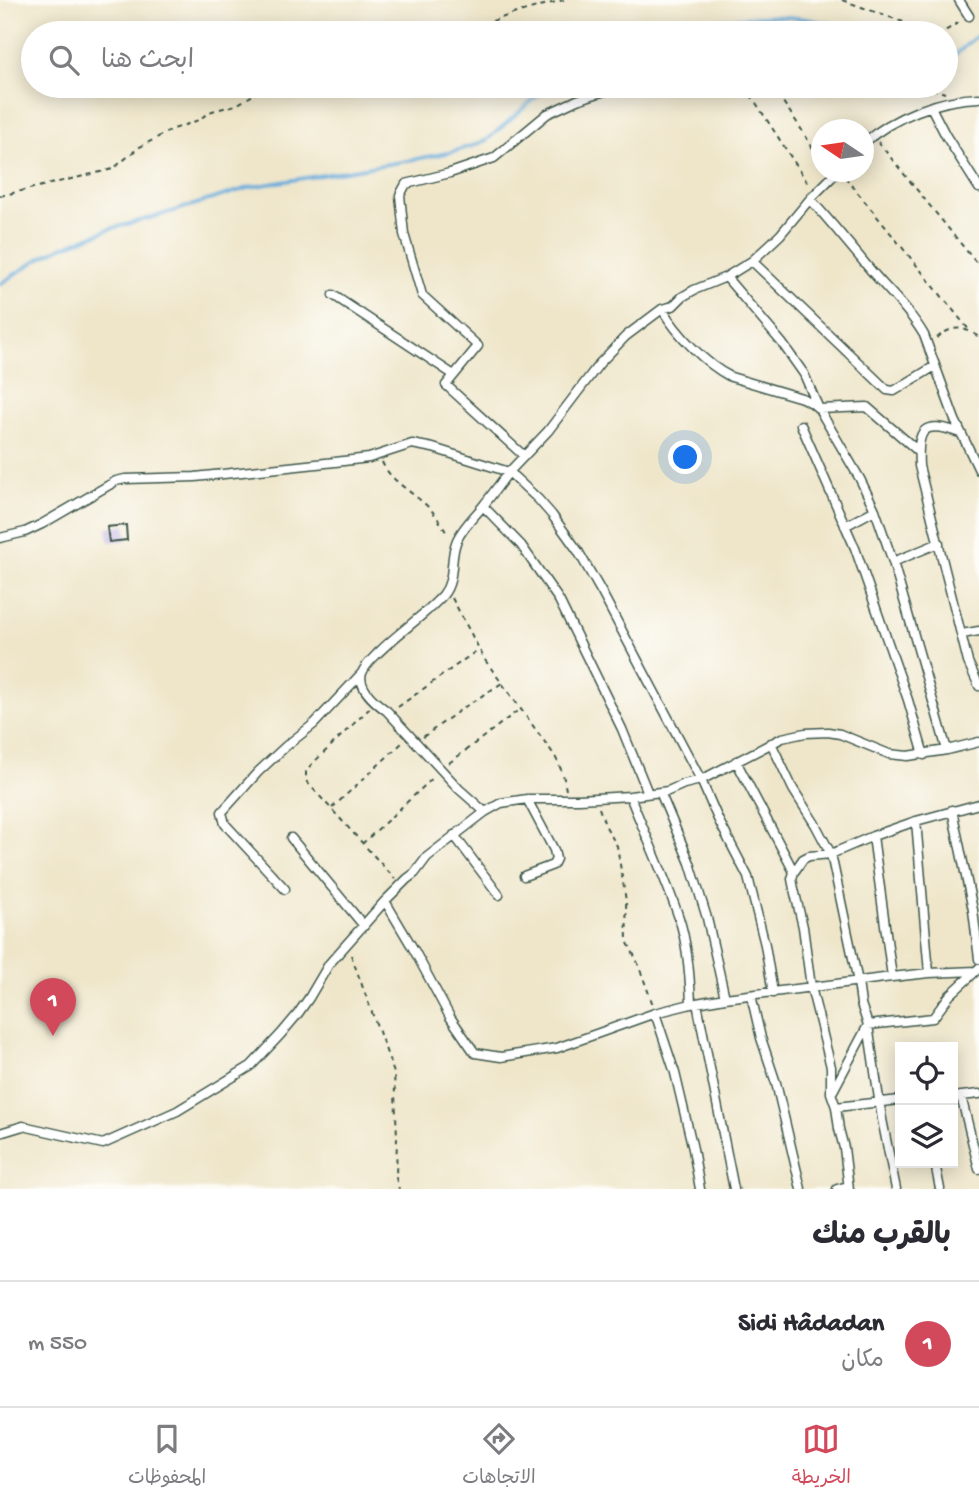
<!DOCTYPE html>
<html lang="ar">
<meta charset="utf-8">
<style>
:root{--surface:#fff;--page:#f7f7f7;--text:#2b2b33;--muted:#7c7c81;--line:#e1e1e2;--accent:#d1495b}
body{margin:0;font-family:"Gochi Hand","Playpen Sans Arabic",sans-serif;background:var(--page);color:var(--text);direction:rtl}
.controls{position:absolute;right:21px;bottom:21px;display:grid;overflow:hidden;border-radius:0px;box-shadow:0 4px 18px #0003}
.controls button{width:63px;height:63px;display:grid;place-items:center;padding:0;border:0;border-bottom:2px solid var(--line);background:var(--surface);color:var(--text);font:35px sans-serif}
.compass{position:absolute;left:811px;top:119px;width:63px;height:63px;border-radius:50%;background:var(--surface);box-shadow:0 4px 18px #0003;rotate:283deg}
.you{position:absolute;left:686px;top:458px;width:24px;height:24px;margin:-18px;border:5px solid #fff;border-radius:50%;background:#1a73e8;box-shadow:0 0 0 10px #1a73e833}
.badge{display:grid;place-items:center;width:46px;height:46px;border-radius:50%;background:var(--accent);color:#fff;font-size:23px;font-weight:700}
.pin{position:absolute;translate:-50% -58px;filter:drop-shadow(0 2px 4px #0008)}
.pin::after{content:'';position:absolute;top:37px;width:24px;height:21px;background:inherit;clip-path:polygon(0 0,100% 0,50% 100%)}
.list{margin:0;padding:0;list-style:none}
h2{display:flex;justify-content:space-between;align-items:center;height:91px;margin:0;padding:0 28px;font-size:30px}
h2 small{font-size:23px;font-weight:400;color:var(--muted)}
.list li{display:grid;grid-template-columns:46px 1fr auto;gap:21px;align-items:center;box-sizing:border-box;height:126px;padding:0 28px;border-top:2px solid var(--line)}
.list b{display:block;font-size:26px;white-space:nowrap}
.list p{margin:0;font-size:23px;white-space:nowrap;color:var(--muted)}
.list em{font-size:23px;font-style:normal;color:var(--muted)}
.icon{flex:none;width:38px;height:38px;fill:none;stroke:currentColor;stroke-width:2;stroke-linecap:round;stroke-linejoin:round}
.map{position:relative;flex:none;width:979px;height:1189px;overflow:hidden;direction:ltr}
.search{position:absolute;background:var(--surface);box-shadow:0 4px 18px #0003;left:21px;right:21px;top:21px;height:77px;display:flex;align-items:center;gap:18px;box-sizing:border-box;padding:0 24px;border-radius:38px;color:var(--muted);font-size:26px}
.sheet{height:217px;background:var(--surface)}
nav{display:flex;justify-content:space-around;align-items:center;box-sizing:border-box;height:98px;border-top:2px solid var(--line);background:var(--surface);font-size:19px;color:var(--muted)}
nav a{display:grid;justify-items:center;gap:4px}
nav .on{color:var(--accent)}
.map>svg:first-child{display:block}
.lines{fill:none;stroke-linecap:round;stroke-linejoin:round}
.stream{stroke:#65abdb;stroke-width:3.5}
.building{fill:#b7a6e4}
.minor-casing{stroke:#3e564a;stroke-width:11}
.path{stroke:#3e564a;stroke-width:2;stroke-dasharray:5 5;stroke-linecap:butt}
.minor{stroke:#fff;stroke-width:8}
</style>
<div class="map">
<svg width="979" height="1189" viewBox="0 0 979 1189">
<rect width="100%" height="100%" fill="#fdfcf7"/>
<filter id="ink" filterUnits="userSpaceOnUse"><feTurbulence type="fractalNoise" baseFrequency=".0143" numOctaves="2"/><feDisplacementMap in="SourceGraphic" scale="14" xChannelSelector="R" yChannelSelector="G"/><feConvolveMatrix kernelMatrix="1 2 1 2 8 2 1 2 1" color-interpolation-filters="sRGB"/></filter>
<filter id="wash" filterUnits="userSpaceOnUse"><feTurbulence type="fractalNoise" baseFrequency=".00686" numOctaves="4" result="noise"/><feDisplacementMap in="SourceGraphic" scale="28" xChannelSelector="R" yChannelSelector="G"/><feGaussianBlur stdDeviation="1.57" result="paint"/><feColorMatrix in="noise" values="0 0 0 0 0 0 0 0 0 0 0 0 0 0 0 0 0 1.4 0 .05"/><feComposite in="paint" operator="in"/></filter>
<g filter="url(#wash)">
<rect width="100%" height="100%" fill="#efe6ca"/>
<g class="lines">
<path class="stream" d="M655,33c64,-16 139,-27 202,0
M946,59c13,-3 21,-18 33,-24
M0,284l37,-24 23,-12 50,-19 51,-14 90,-28 155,-26 46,-9 20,-6 15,-6 48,-42 19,-12"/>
</g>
<g id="blocks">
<path class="building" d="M126,525l1,15 -18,2 -2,-15z"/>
</g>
</g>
<g filter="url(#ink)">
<use href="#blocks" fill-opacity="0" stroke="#3e564a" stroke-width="2"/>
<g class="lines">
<defs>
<path id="minor" d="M959,0l10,16
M931,107l15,29 33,52
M864,143c29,-26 75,-44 115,-45
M810,199c20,22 39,45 58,68 19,23 41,42 56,68l31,85 24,50
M752,261l135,129 7,1 41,-25
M726,277l56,66 22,31 15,35 48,-2 51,44
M333,295l121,80
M662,309c15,25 43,55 69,68l71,21 10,5 7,6 41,70 15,31 18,52 54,188
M801,425l54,123 53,152 16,55
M960,433c-37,-13 -43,-5 -41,33l49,196 11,24
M524,456l-78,-71 32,-39 -56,-51 -18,-61 -4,-39 6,-11 44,-11 44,-15 53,-44 30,-14 37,-12 17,-2
M483,506l38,39 38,55 63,129 26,64
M845,526l30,-16
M0,538l25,-6 17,-8 74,-43 9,-2 70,-2 140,-15 34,-4 43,-14 21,4 76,24 39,-41 51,-67 27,-28 36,-27 11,-3 9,-9 12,-7 32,-13 26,-16 28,-26 30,-36 27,-27
M893,562l46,-19
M962,634l17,-3
M771,743l22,46 22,35 16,30 27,128 3,22 7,21 14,94 14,70
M736,761l58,111
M660,792l30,71 17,55 18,80
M630,796c16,41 35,80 49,122 9,27 11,58 12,86
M952,810l21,100 6,49
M916,821l13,152
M454,835l45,60
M873,836l19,141
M291,838l73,88
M524,876l29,-11 3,-6 -2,-9 -27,-51
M285,889l-60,-65 -3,-12 36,-40 28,-26 28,-22 48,-51
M385,901l29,49 36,67 25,36 26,4 56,-9 98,-35 36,-9 34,-6 167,-21 37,-4 47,-2 3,-3
M773,993l-8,-48 -17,-68 -30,-58 -17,-39 -99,-187 -24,-42 -26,-36 -14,-16 -29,-27c-9,11 -17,23 -26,34 -9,11 -20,21 -26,34 -8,18 -1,39 -14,55 -19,21 -44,37 -64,57 -6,6 -14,13 -17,21 -5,15 14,30 25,38l72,78 26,23 16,-9 26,-4h52l51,-3 38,-5 16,-7 17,-4 81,-42 23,-5 23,-1 12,2 49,20 19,2 39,-6 32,-8
M751,995l10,43 15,45 25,106
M697,1003l37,186
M655,1013l20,60 18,76 7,40
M833,1091l35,-66 65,-7 17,-23 26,-24
M961,1096l18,73
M953,1097l26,-3
M836,1107l64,-7
M0,1133l23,-7 80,18 74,-33 74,-45 30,-32 16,-19 12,-17 20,-34 56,-63 22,-22 8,-6 12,-16 58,-45
M935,1163l5,26
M837,1189l11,-3
M849,1189l-5,-41 -5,-19 -3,-22 -5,-14v-26l-20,-80 -8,-60 -9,-38 -2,-10 2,-7 9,-13 6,-3 22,-2 42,-18 43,-15 63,-17"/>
</defs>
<use href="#minor" class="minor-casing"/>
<path class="path" d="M842,0l92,33 11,-2 16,-10
M465,33c26,-14 70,-26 99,-33
M745,86l64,99
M772,86l26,38 24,39
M922,86l23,7
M878,142l101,124
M845,177l125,154
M0,196l113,-27 25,-21 33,-18 25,-9 16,-10 24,-6 24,-14 17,-5
M937,338c15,-13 26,-12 42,-1
M382,462c9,21 35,32 50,49 6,7 11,16 16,24
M452,598l33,62 70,96 8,18 3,16
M398,707l81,-58
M370,708l-60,58 -4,6v9l89,98
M423,737l40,-29 39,-25
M449,763l71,-54
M332,808l70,-65
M599,808l6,17 12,21 9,55 1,40 10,20 16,44
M362,844l73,-68
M351,955l43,118 3,63 -1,42 3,11"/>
<use href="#minor" class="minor"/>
</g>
</g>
</svg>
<div class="controls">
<button><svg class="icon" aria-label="locate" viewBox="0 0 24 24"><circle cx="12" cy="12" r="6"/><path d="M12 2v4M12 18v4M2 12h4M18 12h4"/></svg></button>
<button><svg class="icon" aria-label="layers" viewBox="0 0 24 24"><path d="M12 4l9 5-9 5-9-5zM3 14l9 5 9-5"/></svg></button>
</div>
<svg class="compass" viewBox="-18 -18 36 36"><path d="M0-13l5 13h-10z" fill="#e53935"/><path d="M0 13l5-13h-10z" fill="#7c7c81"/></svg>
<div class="you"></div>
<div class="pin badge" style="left:53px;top:1036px">1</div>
<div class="search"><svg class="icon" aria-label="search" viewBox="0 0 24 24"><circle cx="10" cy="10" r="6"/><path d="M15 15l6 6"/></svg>ابحث هنا</div>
</div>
<section class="sheet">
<h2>بالقرب منك<small></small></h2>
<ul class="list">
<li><span class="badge">1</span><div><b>Sidi Hâdadan</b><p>مكان</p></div><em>550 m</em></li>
</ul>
</section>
<nav>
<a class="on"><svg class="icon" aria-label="map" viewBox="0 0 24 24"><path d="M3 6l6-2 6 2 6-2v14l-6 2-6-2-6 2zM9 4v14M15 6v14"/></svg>الخريطة</a>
<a><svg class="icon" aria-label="directions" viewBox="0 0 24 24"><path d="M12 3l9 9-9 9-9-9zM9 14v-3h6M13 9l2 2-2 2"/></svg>الاتجاهات</a>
<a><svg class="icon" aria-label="saved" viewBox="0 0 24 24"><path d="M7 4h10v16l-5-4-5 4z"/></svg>المحفوظات</a>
</nav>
